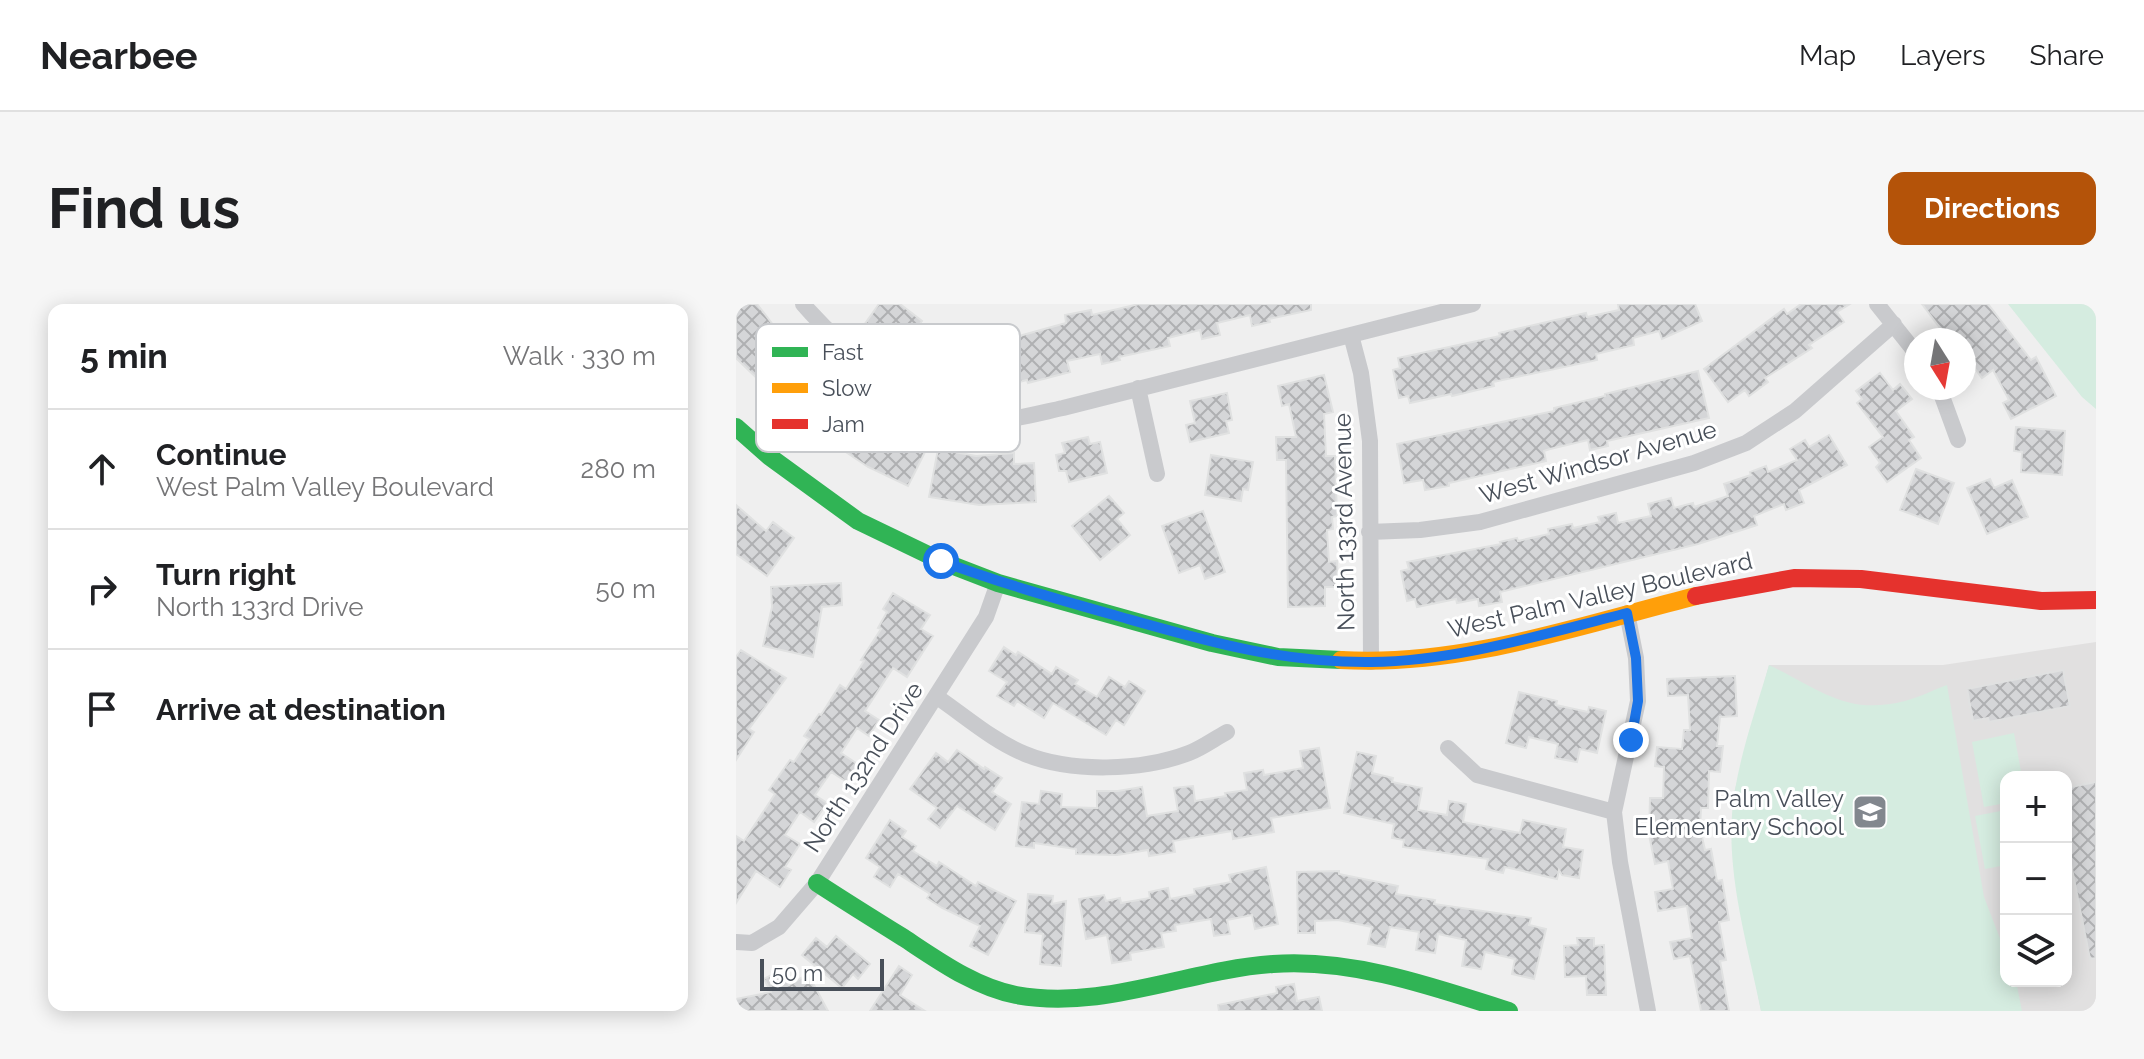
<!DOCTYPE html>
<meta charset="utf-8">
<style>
:root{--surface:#fff;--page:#f6f6f6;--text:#202124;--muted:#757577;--line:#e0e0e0;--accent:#b45309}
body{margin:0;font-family:Raleway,sans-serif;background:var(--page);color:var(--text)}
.controls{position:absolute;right:24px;bottom:24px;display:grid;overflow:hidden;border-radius:16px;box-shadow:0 4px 20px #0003}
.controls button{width:72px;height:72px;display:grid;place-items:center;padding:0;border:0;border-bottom:2px solid var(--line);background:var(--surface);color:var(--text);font:40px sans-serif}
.compass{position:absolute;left:1168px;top:24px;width:72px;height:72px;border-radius:50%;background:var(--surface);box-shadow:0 4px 20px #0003;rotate:169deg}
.scale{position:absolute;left:24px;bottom:20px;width:124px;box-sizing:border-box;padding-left:8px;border:4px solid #484f59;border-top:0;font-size:22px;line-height:28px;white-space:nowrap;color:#484f59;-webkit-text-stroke:6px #fff;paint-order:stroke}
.stop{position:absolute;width:24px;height:24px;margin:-18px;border:6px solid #1a73e8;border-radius:50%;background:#fff}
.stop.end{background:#1a73e8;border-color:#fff;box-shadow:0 2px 8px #0008}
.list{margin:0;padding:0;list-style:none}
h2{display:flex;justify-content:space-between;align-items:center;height:104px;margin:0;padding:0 32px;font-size:34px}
h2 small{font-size:26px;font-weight:400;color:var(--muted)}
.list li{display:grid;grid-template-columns:52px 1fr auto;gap:24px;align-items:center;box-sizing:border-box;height:120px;padding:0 32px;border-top:2px solid var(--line)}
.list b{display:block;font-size:30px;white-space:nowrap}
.list p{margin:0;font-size:26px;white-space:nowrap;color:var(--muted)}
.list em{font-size:26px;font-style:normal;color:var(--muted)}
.icon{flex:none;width:44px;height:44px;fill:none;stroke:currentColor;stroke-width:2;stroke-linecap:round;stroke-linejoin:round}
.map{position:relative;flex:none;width:1360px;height:707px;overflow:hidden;border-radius:16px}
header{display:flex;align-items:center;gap:48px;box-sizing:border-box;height:112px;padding:0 40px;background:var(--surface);border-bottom:2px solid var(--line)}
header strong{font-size:38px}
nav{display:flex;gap:44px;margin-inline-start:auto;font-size:28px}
.intro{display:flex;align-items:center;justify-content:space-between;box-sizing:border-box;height:192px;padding:0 48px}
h1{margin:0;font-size:56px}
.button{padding:20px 36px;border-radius:16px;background:var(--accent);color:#fff;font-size:28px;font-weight:700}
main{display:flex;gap:48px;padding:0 48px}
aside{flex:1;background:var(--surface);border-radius:16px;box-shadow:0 4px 20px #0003}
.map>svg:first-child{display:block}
.education{fill:#e1e0e0;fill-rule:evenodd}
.green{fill:#d5ece0}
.building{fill:url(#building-cross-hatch);stroke:#e0e1e1;stroke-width:2}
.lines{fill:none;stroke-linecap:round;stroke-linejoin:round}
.street{stroke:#c9cacd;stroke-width:16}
.fast{stroke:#30b455;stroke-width:18}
.slow{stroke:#ff9f0a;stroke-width:18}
.jam{stroke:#e5322d;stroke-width:18}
.route{stroke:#1a73e8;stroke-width:10}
.labels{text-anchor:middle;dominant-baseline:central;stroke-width:6;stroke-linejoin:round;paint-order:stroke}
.street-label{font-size:24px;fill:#484f59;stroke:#fff}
.poi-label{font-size:24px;fill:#484f59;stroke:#fff;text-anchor:end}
.key{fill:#fff;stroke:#c8cacd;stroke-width:2}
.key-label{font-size:22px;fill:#484f59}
</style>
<header>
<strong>Nearbee</strong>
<nav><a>Map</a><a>Layers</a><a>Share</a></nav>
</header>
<div class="intro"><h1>Find us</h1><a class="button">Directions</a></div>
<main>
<aside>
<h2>5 min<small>Walk · 330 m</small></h2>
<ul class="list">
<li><svg class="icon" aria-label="ahead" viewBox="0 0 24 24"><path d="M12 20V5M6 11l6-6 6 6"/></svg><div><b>Continue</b><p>West Palm Valley Boulevard</p></div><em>280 m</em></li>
<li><svg class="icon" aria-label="right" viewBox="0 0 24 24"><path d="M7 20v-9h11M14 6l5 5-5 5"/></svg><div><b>Turn right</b><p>North 133rd Drive</p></div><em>50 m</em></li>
<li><svg class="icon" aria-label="arrive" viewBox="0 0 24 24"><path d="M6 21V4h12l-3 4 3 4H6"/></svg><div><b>Arrive at destination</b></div></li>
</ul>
</aside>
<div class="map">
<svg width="1360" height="707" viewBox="0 0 1360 707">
<defs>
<pattern id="building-cross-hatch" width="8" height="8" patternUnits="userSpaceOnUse" patternTransform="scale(2)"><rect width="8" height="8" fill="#d5d6d8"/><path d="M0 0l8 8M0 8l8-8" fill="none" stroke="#afb0b2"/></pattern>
</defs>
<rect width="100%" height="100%" fill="#efefef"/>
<path class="education" d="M1360,338v369h-335l-26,-135 -3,-44 2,-39 35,-128h174zM1270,473h60v204h-60z"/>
<path class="green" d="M1272,0h88v105l-14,-12z
M1033,361c51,24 77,51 136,36 15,-4 28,-11 42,-16l37,212 22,57v27h10l6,30h-261c-14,-70 -39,-148 -26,-221 7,-42 22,-84 34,-125z
M1278,429l8,44h-16v26l-22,4 -12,-65z
M1270,506v55l-21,4 -10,-53z"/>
<path class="building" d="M0,0h21l17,22 69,65 65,39 -6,11 23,11 -17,34 -40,-19 -46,-31 5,-8 -21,-20 -6,6 -27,-28 -4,4 -33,-32z
M143,0h21l22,17 -11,15 6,4 -11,15 -42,-30z
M403,0h172v6l-42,9 1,3 -18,4 -2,-11 -33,8 3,12 -18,4 -2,-9 -32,8 2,8 -51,11 1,3 -18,4 -2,-10 -33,7 3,11 -42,11 -1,-3 -36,9 -2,-10 -9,2 -8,-36 39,-9 1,2 54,-15 -1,-8 26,-5 1,5z
M882,0h77l7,17 -40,18 -3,-8 -26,7 1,7 -38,9 1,6 -104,22 1,4 -42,10 -1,-2 -41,9 -2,-7 -9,2 -6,-28 7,-2 -2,-10 102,-22 -1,-3 87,-20 1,4 32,-7z
M1065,0h49l-13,8 7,10 -35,23 3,3 -47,30 3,4 -19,14 -4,-6 -17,12 -24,-33 80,-60 3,5z
M1186,0h66l43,56 5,-3 20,39 -45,23 -8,-16 6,-3 -16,-30 -11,8 -18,-24v-14h-15z
M962,67l11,47 -102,23 1,5 -18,4 -2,-10 -38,9 -6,2 2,10 -97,22v3l-24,4 -2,-10 -19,3 -7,-39 157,-33v-3l51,-12v-2z
M1144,69l13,17 7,-6 12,15 -16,12 18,26 -5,3 12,18 -34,24 -11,-15 4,-4 -11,-16 14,-10 -26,-34 5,-4 -6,-8z
M588,71l9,37 -9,2 2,42h9l2,60 -5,1 1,12 -6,1 2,32 8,-1 1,26h-13v19l-37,1 -2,-147h-9l-1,-23h20l-7,-33 -7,2 -4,-20z
M491,89l5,27 -6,1 3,12 -39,9 -4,-17 9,-2 -5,-22z
M1280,123l49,4 -3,44 -41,-3 1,-20 -8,-1z
M1093,131l18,30 -48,25 5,13 -18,7 -2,-6 -30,12 3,9 -59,19 -198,48 2,10 -23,4 -1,-7 -21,4 -1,-4 -39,8 -2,-8 -8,2 -6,-30 8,-2 -2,-7 94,-18 -1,-2 17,-4 1,3 31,-7 -1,-5 24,-5 1,4 27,-6 -2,-5 18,-4 2,10 33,-7 -3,-12 23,-6 3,10 19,-5 1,4 34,-11 -4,-12 27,-9 -1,-3 16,-6 2,6 29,-12 -7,-11 15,-9 4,7z
M352,133l2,7 10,-2 7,31 -38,9 -3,-11h-7l-3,-16 9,-2 -3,-10z
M202,145l38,7 38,-3v11l20,-1 2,39 -57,3 -50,-8z
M475,151l42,7 -5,28 -5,-1 -2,12 -36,-6z
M1180,165l38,14 -16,41 -38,-14z
M1254,175l4,9 18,-8 16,37 -41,17 -20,-46z
M373,192l15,17 -7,6 13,16 -30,25 -28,-34z
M0,201l30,26 7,-9 21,16 -27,38 -31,-22z
M467,207l22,61 -20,7 -5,-14 -21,8 -17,-47z
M105,279l1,22 -20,2 -9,50 -50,-11 9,-39 -1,-20z
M157,289l37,22 -9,14 12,7 -26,41 -14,-9 -28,43 14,9 -10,16 -12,-8 -16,25 18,12 -12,17 -16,-10 -16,23 12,8 -13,19 -14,-10 -15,23 15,9 -15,23 6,3 -11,17 -24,-16 -20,32v-67l8,5 31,-47 -6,-4 21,-30 4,2 15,-23 -5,-3 15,-22 2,1 19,-30 6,4 18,-28 -3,-1 20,-31 -3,-1 9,-16 -4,-3z
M268,343l12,8 2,-3 34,22 4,-7 22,13 -3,4 22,13 12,-20 16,10 4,-6 16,10 -21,34 -8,-5 -10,15 -53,-32 -9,15 -27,-17 -3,5 -17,-10 10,-14 -18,-11z
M5,346l45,28 -37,51 5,3 -18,28v-103z
M1327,366l7,36 -81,16 -1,-4 -15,3 -6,-32z
M999,372l2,40 -17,1 -3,29h6l-3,26 -11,-1 -1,37h-7l-1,20 5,22 6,-1 6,32 5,-1 7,40 -10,2 7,38 -6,1 9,50h-28l-11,-55 -16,3 -4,-17 22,-4 -5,-32 -29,5 -3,-19 18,-3 -5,-28 -13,3 -6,-29 1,-37h13l1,-31 -9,-1 2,-19 25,2 2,-19h6l-2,-35 -20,1 -1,-17z
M783,388l38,9 -1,4 32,7 1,-5 17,4 -9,42 -17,-4 -3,13 -22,-4 3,-14 -29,-7 -3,11 -20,-5z
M583,444l11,60 -59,10 3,14 -41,7 -1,-8 -59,10 2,11 -26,4 -1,-6 -31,5 -41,-1v-5l-42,-6v5l-18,-2 6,-44 17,2 2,-13 21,3 -1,13 36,1v-17h21l24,-4 5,29 31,-5 -4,-23 19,-2 2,15 31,-5 -1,-3 22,-3 -3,-17 19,-3 1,5 39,-7 -3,-17z
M221,446l27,19 1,-2 17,11 -10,14 19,12 -16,26 -38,-24 -17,22 -12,-9 9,-11 -27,-19 26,-36 12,9z
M621,448l19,4 -4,17 21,5 -1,4 30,6 -4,22 29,5 2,-14 17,3 -3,18 57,11 3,-13 43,9 -3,18 20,3 -4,28 -17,-3 -3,-5 -2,9 -52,-12 -2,6 -17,-4 2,-10 -85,-12 1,-7 -12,-2 2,-14 -50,-11z
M1360,478v176l-6,1 -24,-120v-51z
M154,516l16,11 -4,6 14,9 -3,5 24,15 2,-4 37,24 2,-4 38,19 -28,54 -18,-9 10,-20 -38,-18 -15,-10 3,-4 -32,-20 -8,13 -16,-10 6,-10 -14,-9z
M530,563l12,57 -23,5 -3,-14 -25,5 3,14 -16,2 -3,-17 -36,6 1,6 -15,2 3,14 -34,6 1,7 -19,3 -5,-28 -21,4 -7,-40 25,-4 2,6 14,-3 1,5 29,-5 -1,-6 19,-4 2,11 25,-5 -1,-5 37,-7 -2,-7z
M603,567v3l59,12 -2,8 39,6 -1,4 97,14 -2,7 17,4 -12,50 -22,-5 3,-15 -30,-7 -4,17 -19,-3 4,-26 -28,-6 -3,19 -19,-3 3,-18 -29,-5 -5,20 -17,-3 4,-17 -34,-7 -23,1v12h-17l-1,-61z
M292,590l25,2 -1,8 14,-3 -5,65 -21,-2 3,-30 -18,-2z
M100,632l34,28 -12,15 -5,-5 -11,14 -40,-33 14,-17 11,9z
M841,634h17v8l10,-1 2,50h-19l-1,-19 -21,1 -1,-31 14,-1z
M163,662l13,9 -12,20 25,16h-55z
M45,666l8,15 19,-11 20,37h-92v-12l35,-7 -7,-13z
M558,680l3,17 22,-4 3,14h-103l-1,-6 59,-12 -1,-6z"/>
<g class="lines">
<path class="street" d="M67,0c37,43 116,108 173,116 29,3 59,-6 87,-12l410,-104
M1141,0l39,49
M615,31l10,38 9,68 1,221
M402,84l19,86
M1203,84l19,52
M633,228l51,-2 60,-8 214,-59 52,-20 49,-32 99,-87
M891,309l9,45 2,43 -24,111 6,50 28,149
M201,393c28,19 56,44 88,57 46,19 117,17 164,-1 13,-5 25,-14 38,-21
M712,444l29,27 137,37
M0,638l16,1 27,-16 38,-44 169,-266 12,-34"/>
<path class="fast" d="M0,123l34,30 88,64 83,40 57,22 214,60 66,14 63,3
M81,579c29,19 58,37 87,55 35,23 71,49 112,57 87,16 171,-25 257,-31 79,-6 161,23 236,47"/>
<path class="slow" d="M605,356c121,7 240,-35 355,-64"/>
<path class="jam" d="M960,292l98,-18 67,1 180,22 55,-1"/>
</g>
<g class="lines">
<path class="route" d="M205,257c59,22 119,39 180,56 85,24 160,46 250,45 87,-1 172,-28 256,-49l9,45 2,43 -7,39"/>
</g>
<defs>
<symbol id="school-square" viewBox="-11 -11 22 22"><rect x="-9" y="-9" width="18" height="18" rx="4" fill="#82878e" stroke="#fff"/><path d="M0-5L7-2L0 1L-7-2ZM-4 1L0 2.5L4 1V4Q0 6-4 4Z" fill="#fff"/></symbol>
</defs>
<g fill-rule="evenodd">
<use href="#school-square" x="1114" y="488" width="40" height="40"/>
</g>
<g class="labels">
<g class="street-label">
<text transform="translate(862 158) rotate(-16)">West Windsor Avenue</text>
<text transform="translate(608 218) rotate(-91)">North 133rd Avenue</text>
<text transform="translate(864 291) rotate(-13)">West Palm Valley Boulevard</text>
<text transform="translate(127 463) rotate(-57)">North 132nd Drive</text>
</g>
<g class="poi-label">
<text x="1108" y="494">Palm Valley<tspan x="1108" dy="28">Elementary School</tspan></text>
</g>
</g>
<rect x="20" y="20" width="264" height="128" rx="12" class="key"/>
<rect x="36" y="43" width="36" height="10" fill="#30b455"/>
<rect x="36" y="79" width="36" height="10" fill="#ff9f0a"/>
<rect x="36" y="115" width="36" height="10" fill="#e5322d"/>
<g class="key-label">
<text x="86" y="56">Fast</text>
<text x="86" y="92">Slow</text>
<text x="86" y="128">Jam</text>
</g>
</svg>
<div class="controls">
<button>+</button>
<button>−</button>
<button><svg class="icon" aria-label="layers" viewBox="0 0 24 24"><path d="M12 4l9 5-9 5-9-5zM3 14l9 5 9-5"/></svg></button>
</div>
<svg class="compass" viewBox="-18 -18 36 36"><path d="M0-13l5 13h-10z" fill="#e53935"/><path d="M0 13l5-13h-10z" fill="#757577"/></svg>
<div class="scale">50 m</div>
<div class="stop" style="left:205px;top:257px"></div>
<div class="stop end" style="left:895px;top:436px"></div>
</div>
</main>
